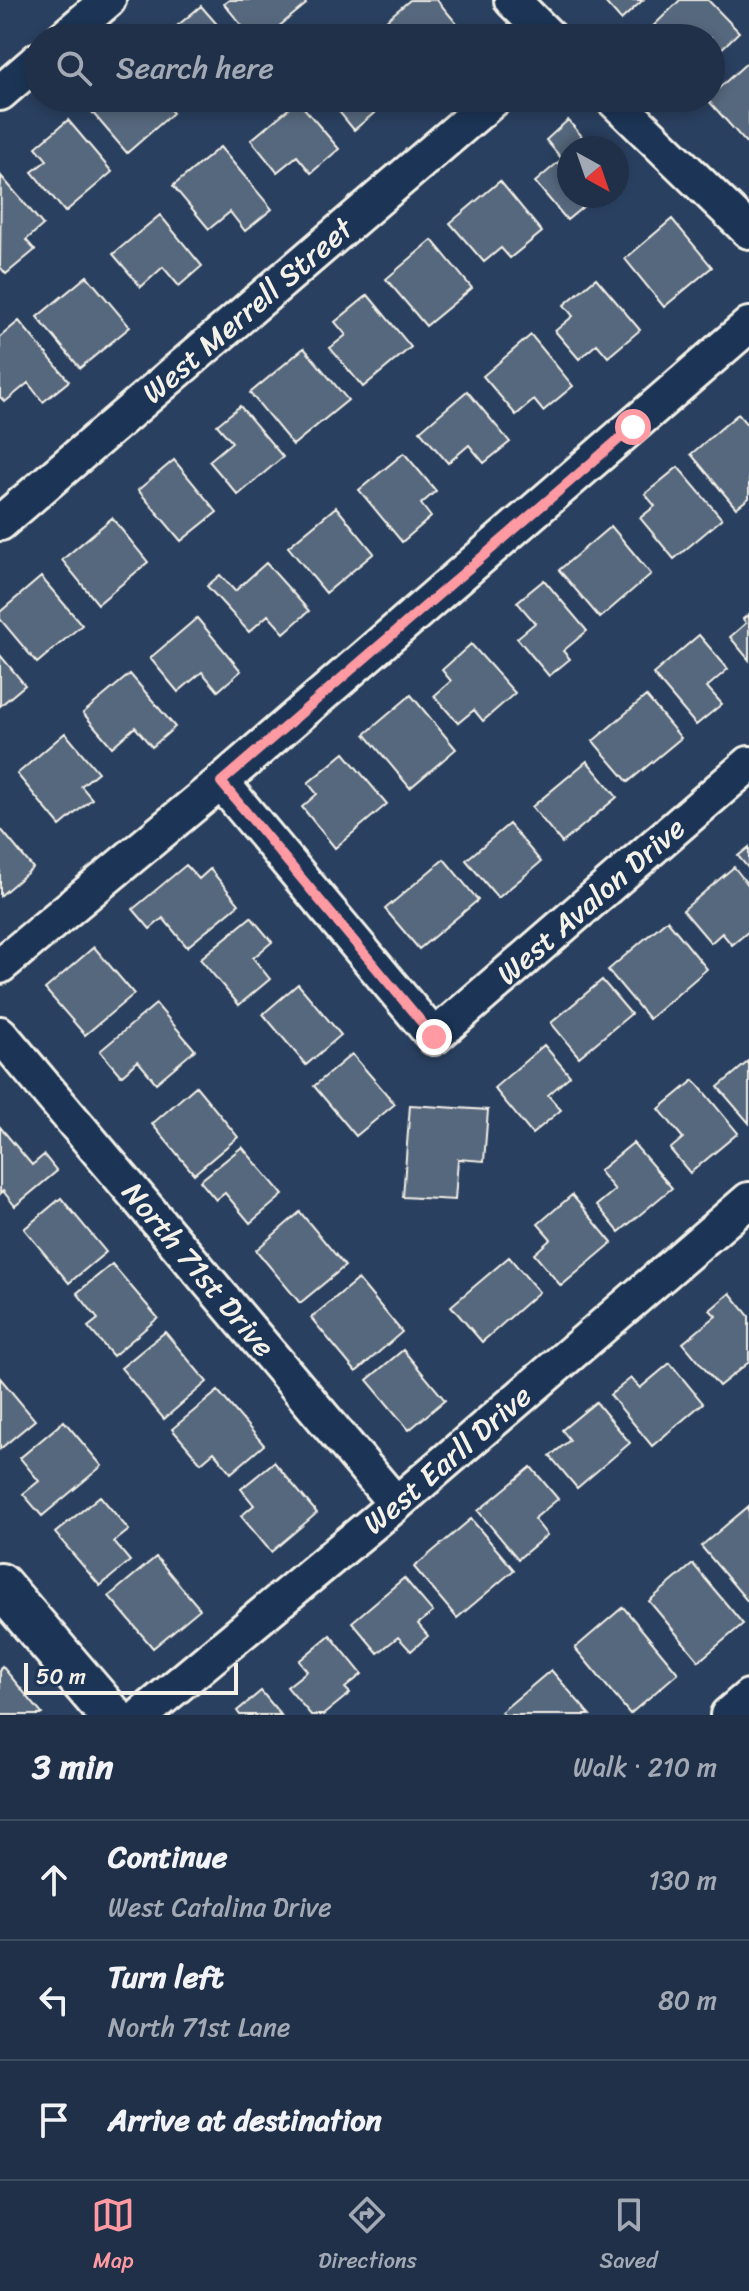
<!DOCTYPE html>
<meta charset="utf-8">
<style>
:root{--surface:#203048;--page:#28384f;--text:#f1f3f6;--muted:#a2a9b4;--line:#3d4b60;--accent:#ff9aa2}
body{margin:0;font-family:Sriracha,sans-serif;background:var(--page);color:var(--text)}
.compass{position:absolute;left:557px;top:136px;width:72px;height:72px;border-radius:50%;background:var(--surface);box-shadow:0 4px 12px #0003;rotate:140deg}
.scale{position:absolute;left:24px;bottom:20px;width:214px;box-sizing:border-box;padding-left:8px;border:4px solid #f4f1e8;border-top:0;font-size:22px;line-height:28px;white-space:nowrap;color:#f4f1e8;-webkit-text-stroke:6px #1d3557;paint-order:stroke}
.stop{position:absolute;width:24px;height:24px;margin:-18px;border:6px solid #ff9aa2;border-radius:50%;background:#fff}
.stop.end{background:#ff9aa2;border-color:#fff;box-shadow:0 2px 8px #0008}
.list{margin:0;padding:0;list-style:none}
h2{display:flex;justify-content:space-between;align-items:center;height:104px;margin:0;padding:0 32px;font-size:34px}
h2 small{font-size:26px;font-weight:400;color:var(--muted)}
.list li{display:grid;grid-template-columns:52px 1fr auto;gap:24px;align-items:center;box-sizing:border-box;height:120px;padding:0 32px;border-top:2px solid var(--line)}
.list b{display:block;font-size:30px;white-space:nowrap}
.list p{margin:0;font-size:26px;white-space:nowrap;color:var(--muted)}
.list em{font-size:26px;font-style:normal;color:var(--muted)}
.icon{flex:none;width:44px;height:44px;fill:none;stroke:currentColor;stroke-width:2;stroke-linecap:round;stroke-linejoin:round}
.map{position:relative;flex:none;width:749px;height:1715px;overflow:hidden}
.search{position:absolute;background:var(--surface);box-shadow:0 4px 12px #0003;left:24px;right:24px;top:24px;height:88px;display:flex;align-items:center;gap:20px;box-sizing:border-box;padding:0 28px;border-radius:44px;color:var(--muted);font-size:30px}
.sheet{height:464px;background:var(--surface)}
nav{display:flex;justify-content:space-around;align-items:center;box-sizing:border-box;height:112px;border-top:2px solid var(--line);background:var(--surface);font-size:22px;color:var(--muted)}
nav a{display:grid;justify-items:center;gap:4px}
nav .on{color:var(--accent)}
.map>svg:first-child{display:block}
.building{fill:#56677d;stroke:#f4f1e8;stroke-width:2}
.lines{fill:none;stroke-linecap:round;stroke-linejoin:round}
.minor-casing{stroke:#f4f1e8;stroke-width:40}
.tertiary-casing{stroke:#f4f1e8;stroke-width:48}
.minor{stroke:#1d3557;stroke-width:34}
.tertiary{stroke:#1d3557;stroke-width:42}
.route{stroke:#ff9aa2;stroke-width:10}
.labels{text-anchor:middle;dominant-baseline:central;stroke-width:6;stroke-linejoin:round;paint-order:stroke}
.street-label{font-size:30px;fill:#f4f1e8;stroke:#1d3557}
</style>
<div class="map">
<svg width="749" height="1715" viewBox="0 0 749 1715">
<rect width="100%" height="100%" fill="#2a4060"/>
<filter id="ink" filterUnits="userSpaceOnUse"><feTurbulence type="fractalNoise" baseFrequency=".0125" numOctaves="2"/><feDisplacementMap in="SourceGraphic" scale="16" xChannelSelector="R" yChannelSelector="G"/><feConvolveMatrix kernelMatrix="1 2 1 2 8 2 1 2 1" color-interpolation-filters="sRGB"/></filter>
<g filter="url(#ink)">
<path class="building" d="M229,0h74l3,4 -41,34h-13l-28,-34z
M410,0h27l30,36 -2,2h-77l-10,-11z
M603,0h40l-22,20z
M680,0h28l31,32 -28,27v-21h-70z
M201,6l28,32h-44l-9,-11z
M749,61v83l-1,1 -41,-46 4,-1v-3z
M94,98h66l13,15 -46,40 -41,-48z
M328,98h64l-38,32z
M298,101l41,48 -28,24 -14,-17 -20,16 -26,-32z
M68,120l44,52 -47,40 -33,-40 15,-12 -11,-13z
M568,120l24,28h-23v48h27l-29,24 -32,-38 27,-23 -16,-19z
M220,147l52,62 -27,22 -15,-19 -21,17 -36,-43z
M1,176l42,49 -17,15 9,10 -29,24 -6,-7z
M500,181l42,51 -32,26 -9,-10 -17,14 -34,-39z
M160,215l42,51 -23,20 -16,-19 -22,20 -28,-33z
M672,219l40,48 -48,40 -39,-48z
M432,240l40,48 -46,38 -40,-47z
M87,276l43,51 -50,41 -43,-51z
M596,278l44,52 -32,27 -11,-13 -18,15 -24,-28 18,-15 -9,-11z
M368,295l43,52 -48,40 -33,-39 16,-13 -11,-13z
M19,321l50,60 -26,21 -15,-19 -23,19 -5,-5v-60z
M531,335l42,51 -30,25 -9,-11 -18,15 -33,-39z
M304,348l44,52 -55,45 -43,-52z
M467,391l43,51 -26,21 -15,-18 -21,18 -28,-32z
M240,406l43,51 -45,38 -29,-34 23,-19 -15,-17z
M738,414l11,13v71l-13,10 -45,-54z
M404,453l32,38 -15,13 10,13 -29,25 -43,-52z
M174,460l43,52 -36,29 -43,-51z
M678,467l44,52 -48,40 -34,-41 15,-12 -10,-12z
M336,507l38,46 -48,40 -38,-46z
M112,518l36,44 -50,42 -36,-44z
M611,526l40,48 -51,44 -41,-48z
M266,563l43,48 -25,22 -16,-18 -19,17 -42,-46 13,-11 15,16z
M41,577l41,48 -45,38 -37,-44v-7z
M544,580l43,51 -24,20 7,8 -21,17 -32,-38 18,-15 -18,-21z
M749,614v46l-19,-23 16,-14 -3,-4z
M197,618l44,53 -23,20 -16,-19 -24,20 -28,-34z
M699,635l29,34 -21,18 15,17 -26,21 -43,-51z
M471,644l44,49 -32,28 -9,-11 -16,13 -24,-27 17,-15 -9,-11z
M0,655l25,30 -25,21z
M130,674l45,53 -23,20 -17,-20 -23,20 -29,-34z
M411,695l45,54 -46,39 -45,-54z
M646,696l35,42 -53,44 -35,-41z
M65,733l33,39 -17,14 11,13 -32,27 -43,-52z
M344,753l43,51 -52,44 -33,-41 15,-13 -9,-11z
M587,761l30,36 -55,46 -30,-36z
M509,824l32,38 -43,36 -32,-38z
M0,828l33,40 -33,28z
M749,847v22l-11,-13z
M444,859l34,41 -59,49 -34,-40z
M186,865l13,14 11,-10 29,35 -52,43 -24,-29 -13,11 -17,-20z
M734,867l15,19v45l-17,14 -10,-12 -11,10 -28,-33z
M251,917l21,25 -19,16 17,21 -31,26 -39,-46z
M667,920l40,49 -58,50 -41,-49z
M94,947l40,47 -49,41 -40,-46z
M602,980l29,34 -52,43 -28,-34z
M298,984l43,51 -35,30 -43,-51z
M156,1004l39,46 -39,33 -18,-22 -17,15 -21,-25z
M544,1045l26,31 -22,19 13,15 -29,24 -38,-46z
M352,1054l43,50 -39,32 -42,-50z
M749,1061v62l-31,-36z
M694,1080l44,53 -48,40 -20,-24 13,-11 -24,-29z
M196,1086l42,51 -44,37 -42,-50z
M410,1105l78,5 -4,51 -26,-2 -3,41 -52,-3z
M0,1127l32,38 12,-10 13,16 -42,35 -12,-15 -3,3z
M633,1143l39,45 -53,44 -22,-27 18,-15 -16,-19z
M242,1147l41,48 -33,28 -25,-30 -9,7 -16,-19z
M572,1195l40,48 -51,43 -27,-32 17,-15 -13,-15z
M61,1198l45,54 -37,31 -45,-54z
M300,1212l45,54 -45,37 -44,-53z
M509,1257l30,35 -57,50 -31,-36z
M112,1264l46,54 -45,38 -25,-29 10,-8 -21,-26z
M358,1279l44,53 -46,40 -45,-54z
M730,1293l19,23v46l-30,24 -36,-43 33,-27 -6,-6z
M165,1332l42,50 -43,37 -43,-51z
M403,1350l42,50 -36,30 -42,-50z
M670,1363l33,40 -51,43 -42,-51 21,-17 9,10z
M0,1378l35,42 -35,29z
M218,1391l46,54 -33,28 -17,-21 -13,11 -29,-34z
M596,1402l34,41 -53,45 -27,-32 20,-16 -8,-10z
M64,1421l38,45 -60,50 -19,-22 16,-13 -19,-23z
M274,1462l43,51 -46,39 -30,-36 13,-11 -13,-16z
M531,1467l27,32 -24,20 13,16 -29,24 -40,-48z
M100,1496l29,34 -15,12 16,19 -30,25 -45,-53z
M749,1506v97l-48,-57z
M471,1519l43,51 -57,48 -43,-51z
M156,1557l44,52 -47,39 -44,-52z
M693,1564l50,60 -44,37 -50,-60z
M404,1578l29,34 -15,12 10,12 -17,15 -13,-14 -20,16 -26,-31z
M623,1607l55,66 -48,41 -55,-66z
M330,1635l32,39 -17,14 5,5 -27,22h-12l-24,-28 20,-16 -8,-10z
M2,1666l40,48 -2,1h-40v-47z
M551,1670l39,45h-86l-3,-3z
M261,1691l20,24h-41l-3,-4z"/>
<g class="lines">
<defs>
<g id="minor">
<path d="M512,0l38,38"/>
<path d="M64,38l44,-38"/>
<path d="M0,93l38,-33"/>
<path d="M612,98l137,133"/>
<path id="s1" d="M0,523l495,-425"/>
<path id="s2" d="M221,782l213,255 315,-273"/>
<path d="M0,966l221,-184 528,-457"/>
<path id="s3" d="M0,1034l396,470"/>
<path id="s4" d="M142,1715l254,-211 353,-304"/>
<path d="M728,1715l21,-18"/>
</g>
<path id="tertiary" d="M0,1585l111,130"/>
</defs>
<use href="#minor" class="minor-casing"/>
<use href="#tertiary" class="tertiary-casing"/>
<use href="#minor" class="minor"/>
<use href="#tertiary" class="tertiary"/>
</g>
</g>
<g class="lines" filter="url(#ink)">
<path class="route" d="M434,1037l-213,-255 412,-355"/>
</g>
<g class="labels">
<g class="street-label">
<text stroke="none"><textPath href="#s1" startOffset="326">West Merrell Street</textPath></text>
<text stroke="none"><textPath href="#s2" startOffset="540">West Avalon Drive</textPath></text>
<text stroke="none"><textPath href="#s3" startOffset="308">North 71st Drive</textPath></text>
<text stroke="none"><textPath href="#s4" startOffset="398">West Earll Drive</textPath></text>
</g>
</g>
</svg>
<svg class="compass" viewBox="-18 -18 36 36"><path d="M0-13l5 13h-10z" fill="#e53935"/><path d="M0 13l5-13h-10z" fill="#a2a9b4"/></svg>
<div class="scale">50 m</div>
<div class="stop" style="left:633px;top:427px"></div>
<div class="stop end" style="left:434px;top:1037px"></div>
<div class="search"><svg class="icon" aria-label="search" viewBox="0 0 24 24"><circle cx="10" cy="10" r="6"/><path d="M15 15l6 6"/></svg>Search here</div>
</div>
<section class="sheet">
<h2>3 min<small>Walk · 210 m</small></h2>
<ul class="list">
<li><svg class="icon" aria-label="ahead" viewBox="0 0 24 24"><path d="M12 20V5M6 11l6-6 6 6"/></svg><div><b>Continue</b><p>West Catalina Drive</p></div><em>130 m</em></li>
<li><svg class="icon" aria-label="left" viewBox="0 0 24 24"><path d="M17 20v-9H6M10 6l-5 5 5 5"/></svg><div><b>Turn left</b><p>North 71st Lane</p></div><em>80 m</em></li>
<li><svg class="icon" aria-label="arrive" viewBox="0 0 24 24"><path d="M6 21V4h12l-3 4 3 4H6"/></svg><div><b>Arrive at destination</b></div></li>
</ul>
</section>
<nav>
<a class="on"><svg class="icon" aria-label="map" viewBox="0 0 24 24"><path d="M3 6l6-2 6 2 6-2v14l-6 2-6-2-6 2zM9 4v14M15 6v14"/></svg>Map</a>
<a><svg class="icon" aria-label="directions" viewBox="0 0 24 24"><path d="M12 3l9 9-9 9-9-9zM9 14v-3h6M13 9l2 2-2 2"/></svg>Directions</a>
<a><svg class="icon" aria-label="saved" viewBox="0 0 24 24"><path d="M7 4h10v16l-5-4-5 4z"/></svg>Saved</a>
</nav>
